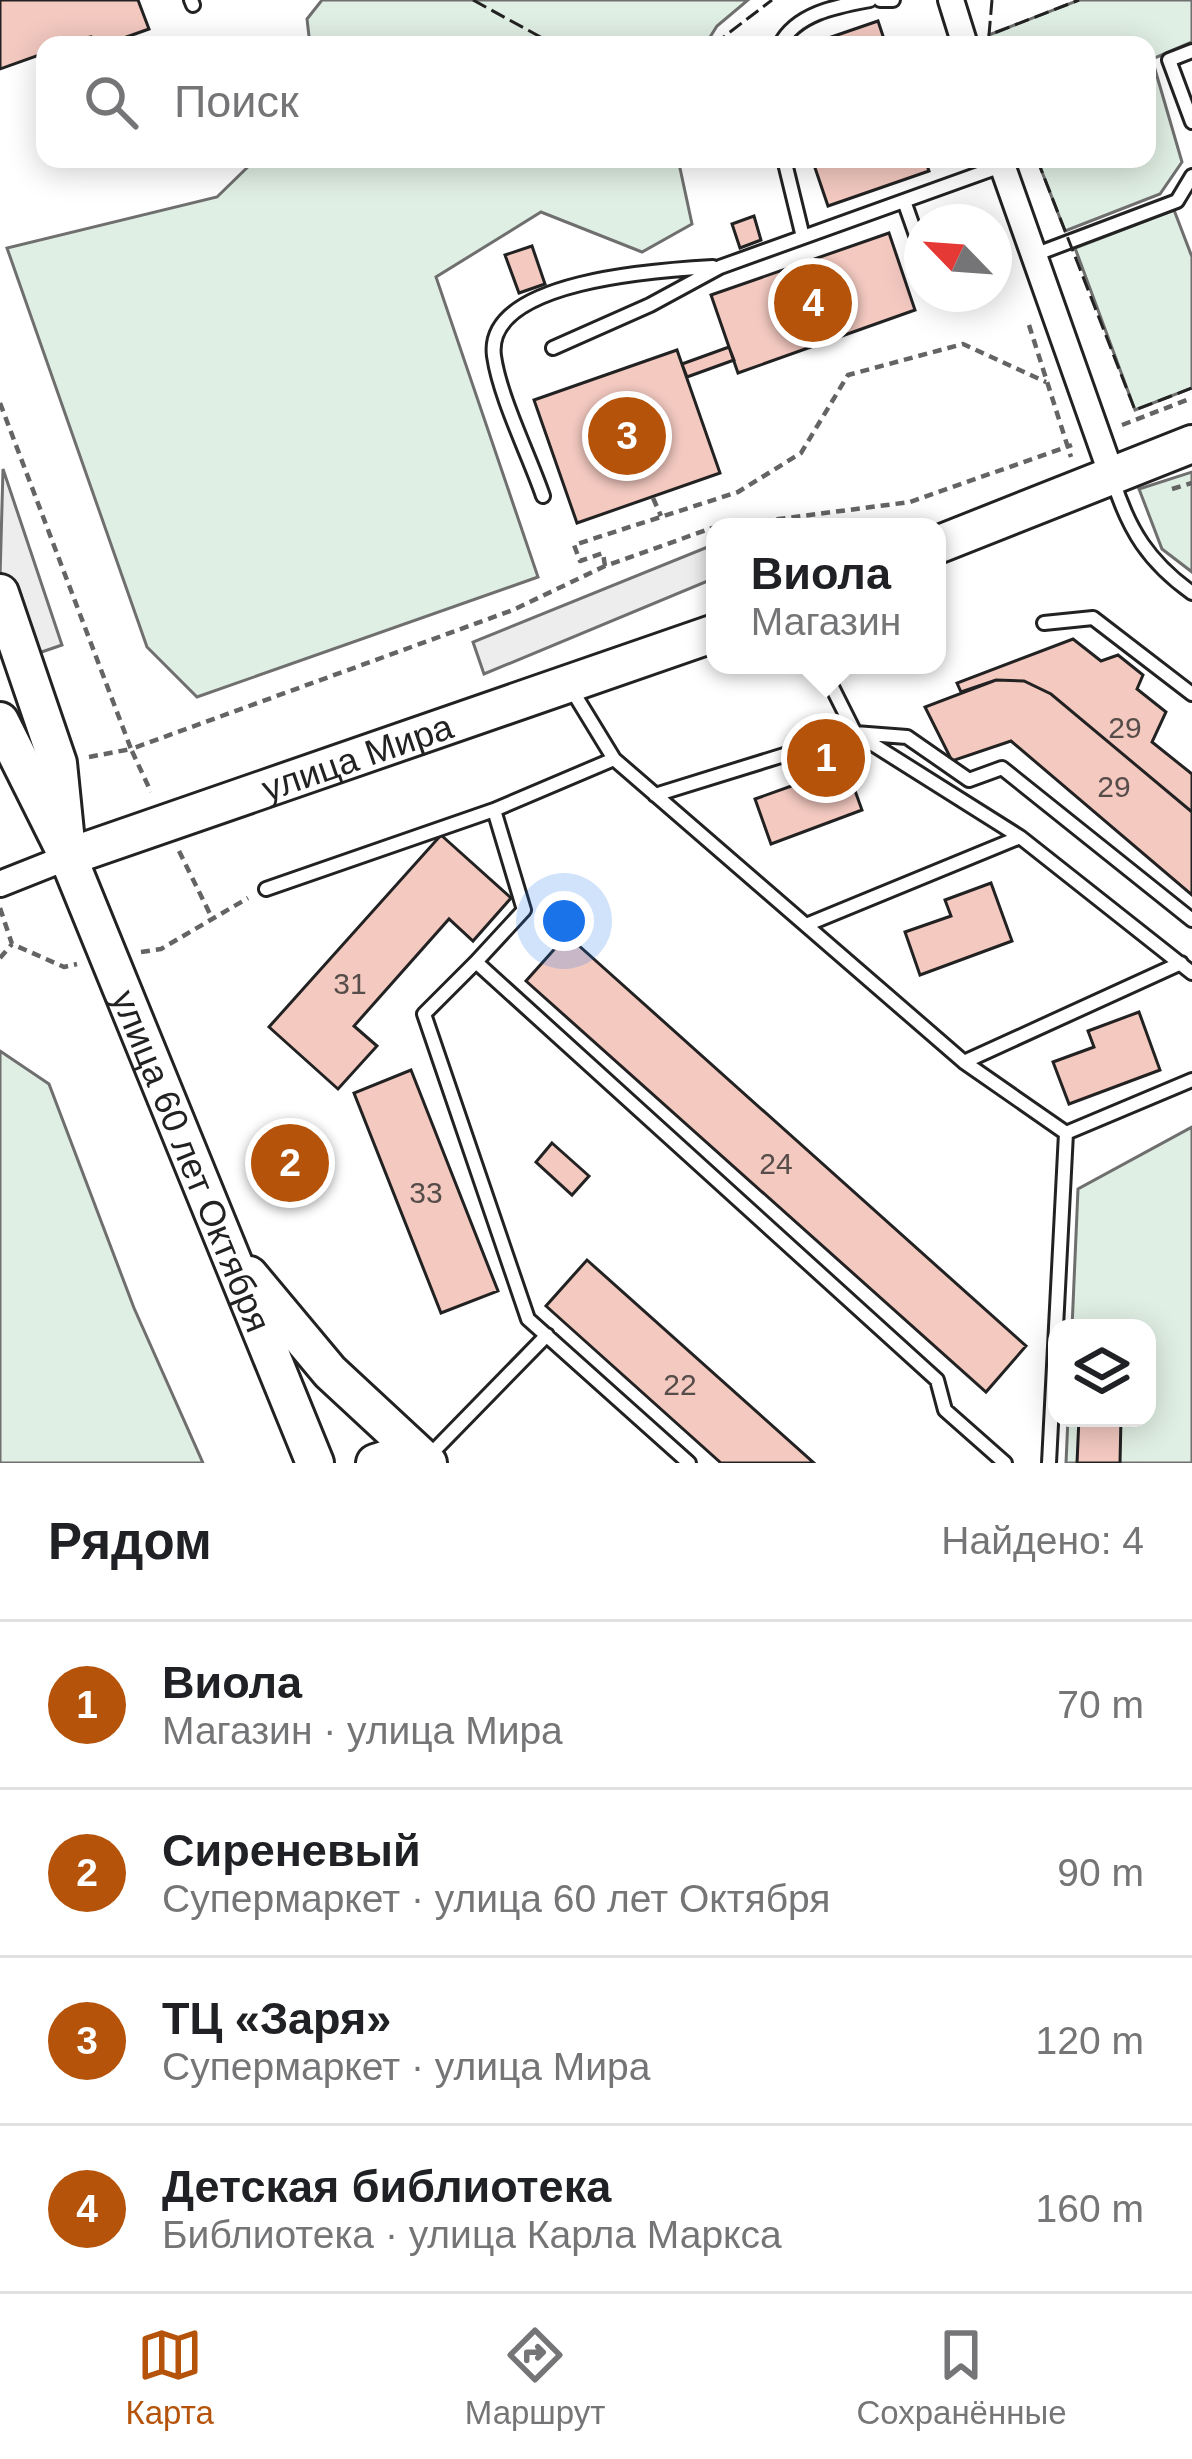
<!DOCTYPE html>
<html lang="ru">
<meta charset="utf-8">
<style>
:root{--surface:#fff;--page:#f2f2f2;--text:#202124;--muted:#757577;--line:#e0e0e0;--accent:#b45309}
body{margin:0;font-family:Helvetica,sans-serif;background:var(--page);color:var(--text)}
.controls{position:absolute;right:36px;bottom:36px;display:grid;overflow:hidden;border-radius:24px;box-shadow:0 6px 30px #0003}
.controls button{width:108px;height:108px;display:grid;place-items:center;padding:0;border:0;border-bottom:3px solid var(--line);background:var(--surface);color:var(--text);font:60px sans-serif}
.compass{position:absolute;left:904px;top:204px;width:108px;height:108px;border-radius:50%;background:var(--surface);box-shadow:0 6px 30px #0003;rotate:295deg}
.you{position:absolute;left:564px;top:921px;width:42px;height:42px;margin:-30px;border:9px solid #fff;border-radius:50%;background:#1a73e8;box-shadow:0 0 0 18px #1a73e833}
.badge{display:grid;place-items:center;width:78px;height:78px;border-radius:50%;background:var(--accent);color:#fff;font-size:39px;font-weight:700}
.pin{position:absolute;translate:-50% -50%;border:6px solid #fff;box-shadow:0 3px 12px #0006}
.popup{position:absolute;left:706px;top:518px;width:240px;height:156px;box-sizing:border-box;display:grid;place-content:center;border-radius:24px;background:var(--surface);filter:drop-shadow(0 3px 9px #0005);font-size:39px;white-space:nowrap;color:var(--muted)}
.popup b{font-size:45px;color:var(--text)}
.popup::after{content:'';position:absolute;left:50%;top:100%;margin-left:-24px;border:24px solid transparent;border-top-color:var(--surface)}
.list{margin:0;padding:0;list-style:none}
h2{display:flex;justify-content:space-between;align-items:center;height:156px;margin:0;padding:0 48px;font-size:51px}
h2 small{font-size:39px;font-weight:400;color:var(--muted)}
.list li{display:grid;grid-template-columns:78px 1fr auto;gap:36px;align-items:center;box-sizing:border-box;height:168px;padding:0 48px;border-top:3px solid var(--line)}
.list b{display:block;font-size:45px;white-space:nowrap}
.list p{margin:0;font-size:39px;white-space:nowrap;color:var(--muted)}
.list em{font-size:39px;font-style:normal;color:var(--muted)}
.icon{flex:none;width:66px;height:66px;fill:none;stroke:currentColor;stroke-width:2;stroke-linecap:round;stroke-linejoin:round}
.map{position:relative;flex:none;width:1192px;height:1463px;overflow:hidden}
.search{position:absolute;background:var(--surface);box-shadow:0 6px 30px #0003;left:36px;right:36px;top:36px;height:132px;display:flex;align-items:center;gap:30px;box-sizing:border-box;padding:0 42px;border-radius:24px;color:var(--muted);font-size:45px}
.sheet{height:828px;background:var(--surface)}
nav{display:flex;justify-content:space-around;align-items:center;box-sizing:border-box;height:168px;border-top:3px solid var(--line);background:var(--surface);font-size:33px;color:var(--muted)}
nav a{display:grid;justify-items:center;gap:6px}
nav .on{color:var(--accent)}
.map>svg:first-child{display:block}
.green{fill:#e0efe3;stroke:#6f6f6f;stroke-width:3}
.parking{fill:#ededed;stroke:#6f6f6f;stroke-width:3}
.building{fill:#f3c9c0;stroke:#222;stroke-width:3}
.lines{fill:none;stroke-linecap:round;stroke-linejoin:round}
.lane-casing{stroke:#222;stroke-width:18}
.street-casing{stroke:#222;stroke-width:30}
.secondary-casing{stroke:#222;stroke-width:42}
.path{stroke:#646464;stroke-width:4.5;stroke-dasharray:9 6;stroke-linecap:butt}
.lane{stroke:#fff;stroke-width:12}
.street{stroke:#fff;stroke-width:24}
.secondary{stroke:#fff;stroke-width:36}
.fence{stroke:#222;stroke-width:3;stroke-dasharray:15 6;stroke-linecap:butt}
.labels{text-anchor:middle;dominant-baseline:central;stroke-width:9;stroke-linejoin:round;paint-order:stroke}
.number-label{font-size:30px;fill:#564c4a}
.street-label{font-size:36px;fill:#222;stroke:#fff}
</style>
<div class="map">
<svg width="1192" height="1463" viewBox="0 0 1192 1463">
<rect width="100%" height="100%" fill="#fff"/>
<path class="green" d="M322,0h426l-31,26 -12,19h-395l-3,-26z
M1079,0h113v42l-40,17 30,103 -22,32 -95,37 -28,-72h110v-114h-155l-3,-10z
M256,159h422l14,65 -50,28 -101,-40 -105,65 102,300 -341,120 -50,-50 -140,-399 210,-51z
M1174,210l18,47v131l-57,22 -60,-162z
M1192,472v100l-30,-23 -23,-60z
M0,1051l49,33 85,224 69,155h-203z
M1192,1127v336h-126l2,-45h79v-90h-75l6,-139z"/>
<path class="parking" d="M3,469l59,176 -35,12 -27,-79z
M715,544v34l-231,96 -11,-32z"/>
<path class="building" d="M0,0h138l11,29 -45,16h-10l-3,-8 -46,8v8l-45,16z
M878,21l8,24h-78z
M812,159h113l4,12 -101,35z
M754,216l7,24 -21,8 -8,-24z
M889,233l26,77 -177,63 -27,-78z
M532,246l13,38 -26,9 -14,-38z
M729,347l5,13 -47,17 -5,-13z
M677,350l43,123 -143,50 -43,-123z
M1073,639l28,22 17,-6 25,20 -6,14 29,23 -14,30 40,32v38l-141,-118 -27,-13 -28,-1 -35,12 -4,-9z
M996,680l28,1 27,13 141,118v83l-181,-154 -59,20 -27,-54z
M841,752l21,58 -91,34 -16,-45 42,-15 -5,-14z
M441,835l70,63 -38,43 -24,-22 -95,107 23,20 -39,43 -69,-62z
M991,883l21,58 -92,34 -15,-43 46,-16 -6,-16z
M567,935l459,411 -40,46 -460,-411z
M1139,1012l21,58 -91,34 -16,-42 41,-15 -6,-16z
M411,1070l87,221 -57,22 -87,-220z
M301,1130l21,56 -38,14 -21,-55z
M552,1143l37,33 -17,19 -36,-33z
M587,1260l227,203h-93l-175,-157z
M1079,1418h42l-1,45h-43z"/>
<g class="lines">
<defs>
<path id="lane" d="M191,0l2,5
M880,0h13
M780,45c16,-32 58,-39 90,-45
M1192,51l-23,9 23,62
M784,159l19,78
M904,201l18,51
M1034,255l143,-54 15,-25
M553,348l97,-43 70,-38 281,-101
M1113,480c16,51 36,82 79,113
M543,496c-14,-41 -43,-98 -49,-140 -10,-76 166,-86 219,-89
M1044,623l49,-5 99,76
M821,665l34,68 165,104 172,136
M570,687l44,72 350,303 102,71 126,-53
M614,759l-120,51 30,100 -48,52 461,418 8,30 60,53
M655,795l200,-62 52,4 62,43 33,-12 190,152
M266,889l228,-79
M806,925l214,-88
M476,962l-52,52 104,305 161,144
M964,1062l217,-99
M426,1459l121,-124
M1049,1463l17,-330"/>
<path id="street" d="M951,0l14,45
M1000,159l111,314
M0,884l68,-27"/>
<g id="secondary">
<path d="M937,545l255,-101"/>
<path d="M0,593l58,170 8,79"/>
<path id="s1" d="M0,721l68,136 247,606"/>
<path id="s2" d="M68,857l647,-224"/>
<path d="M249,1275l81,97 98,91"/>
<path d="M375,1463l25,-8 25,5"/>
</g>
</defs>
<use href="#lane" class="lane-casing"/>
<use href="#street" class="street-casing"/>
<use href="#secondary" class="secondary-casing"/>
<path class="path" d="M1029,325l42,132
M0,403l131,346 382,-139 92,-44 110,-39
M1122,425l70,-27
M1172,489l20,-6
M653,498l8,18
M717,527l193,-25 162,-57
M605,566l-2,-13 -23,8 -6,-16 164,-53 63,-39 47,-78 115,-31 83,38
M89,757l42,-8 20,43
M179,851l32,65
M0,908l12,36 52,23 13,-3
M141,952l20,-3 87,-51
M0,958l12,-14"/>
<use href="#lane" class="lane"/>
<use href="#street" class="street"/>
<use href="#secondary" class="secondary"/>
<path class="fence" d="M473,0l82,45
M992,0l-3,35 90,-35
M713,45l59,-45
M1037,159l98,251 57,-22"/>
</g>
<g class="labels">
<g class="number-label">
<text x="1125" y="727">29</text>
<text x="1114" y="786">29</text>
<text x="350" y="983">31</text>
<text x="776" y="1163">24</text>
<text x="426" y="1192">33</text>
<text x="680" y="1384">22</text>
</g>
<g class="street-label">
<text stroke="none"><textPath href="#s2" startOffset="306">улица Мира</textPath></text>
<text stroke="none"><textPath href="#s1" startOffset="480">улица 60 лет Октября</textPath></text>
</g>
</g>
</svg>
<div class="controls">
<button><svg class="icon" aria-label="layers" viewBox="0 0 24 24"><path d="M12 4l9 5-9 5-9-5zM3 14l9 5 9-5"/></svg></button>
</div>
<svg class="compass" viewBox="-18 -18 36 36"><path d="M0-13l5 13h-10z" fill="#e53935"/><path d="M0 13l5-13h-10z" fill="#757577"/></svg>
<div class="you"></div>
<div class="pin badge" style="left:826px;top:758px">1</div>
<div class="popup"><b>Виола</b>Магазин</div>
<div class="pin badge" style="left:290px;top:1163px">2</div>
<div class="pin badge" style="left:627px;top:436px">3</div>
<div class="pin badge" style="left:813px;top:303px">4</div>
<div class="search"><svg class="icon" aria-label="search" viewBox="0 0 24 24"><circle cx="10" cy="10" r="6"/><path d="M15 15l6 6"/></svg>Поиск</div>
</div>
<section class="sheet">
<h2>Рядом<small>Найдено: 4</small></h2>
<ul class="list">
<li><span class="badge">1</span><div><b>Виола</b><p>Магазин · улица Мира</p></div><em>70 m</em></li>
<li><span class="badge">2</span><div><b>Сиреневый</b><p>Супермаркет · улица 60 лет Октября</p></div><em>90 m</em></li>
<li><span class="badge">3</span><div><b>ТЦ «Заря»</b><p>Супермаркет · улица Мира</p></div><em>120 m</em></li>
<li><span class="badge">4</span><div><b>Детская библиотека</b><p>Библиотека · улица Карла Маркса</p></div><em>160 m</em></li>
</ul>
</section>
<nav>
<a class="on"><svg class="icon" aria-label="map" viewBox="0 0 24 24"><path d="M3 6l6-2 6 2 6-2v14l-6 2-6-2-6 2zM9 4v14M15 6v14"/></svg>Карта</a>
<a><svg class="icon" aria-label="directions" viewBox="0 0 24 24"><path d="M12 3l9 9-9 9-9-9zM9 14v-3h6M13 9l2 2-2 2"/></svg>Маршрут</a>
<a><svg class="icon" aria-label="saved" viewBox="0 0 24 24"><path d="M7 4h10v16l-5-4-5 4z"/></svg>Сохранённые</a>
</nav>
